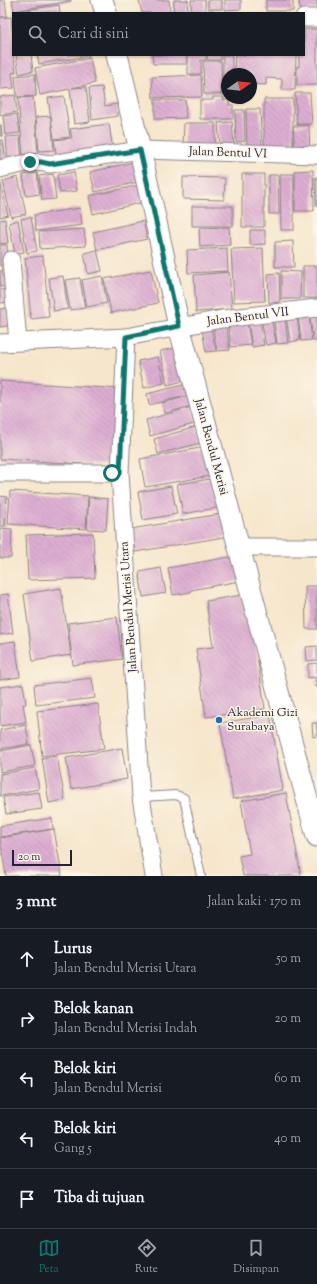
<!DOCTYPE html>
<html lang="id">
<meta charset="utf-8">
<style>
:root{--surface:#171b24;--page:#20242c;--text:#f1f3f6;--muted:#9ea1a6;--line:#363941;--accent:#0f766e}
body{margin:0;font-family:"Sorts Mill Goudy",serif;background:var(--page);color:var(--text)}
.compass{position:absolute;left:221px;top:68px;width:36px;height:36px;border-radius:50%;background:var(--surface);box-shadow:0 1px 3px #0004;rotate:75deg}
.scale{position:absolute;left:12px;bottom:10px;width:60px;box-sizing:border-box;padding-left:4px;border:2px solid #22223b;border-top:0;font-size:11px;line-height:14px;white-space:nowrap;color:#22223b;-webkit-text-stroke:3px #fcf5e5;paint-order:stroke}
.stop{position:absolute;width:12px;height:12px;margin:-9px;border:3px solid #0f766e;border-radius:50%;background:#fff}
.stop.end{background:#0f766e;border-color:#fff;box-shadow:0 1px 4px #0008}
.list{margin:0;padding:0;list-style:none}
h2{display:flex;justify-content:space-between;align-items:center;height:52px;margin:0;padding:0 16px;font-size:17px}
h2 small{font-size:13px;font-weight:400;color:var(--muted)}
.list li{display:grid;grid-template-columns:26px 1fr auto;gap:12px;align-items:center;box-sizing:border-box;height:60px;padding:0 16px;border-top:1px solid var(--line)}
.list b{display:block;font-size:15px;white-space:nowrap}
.list p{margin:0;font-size:13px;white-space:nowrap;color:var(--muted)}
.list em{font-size:13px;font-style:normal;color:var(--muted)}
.icon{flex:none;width:22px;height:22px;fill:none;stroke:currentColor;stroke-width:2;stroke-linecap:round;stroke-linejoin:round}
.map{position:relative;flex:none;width:317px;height:876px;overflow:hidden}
.search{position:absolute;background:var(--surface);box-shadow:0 1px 3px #0004;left:12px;right:12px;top:12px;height:44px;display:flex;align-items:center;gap:10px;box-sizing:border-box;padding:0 14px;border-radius:0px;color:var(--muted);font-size:15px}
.sheet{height:352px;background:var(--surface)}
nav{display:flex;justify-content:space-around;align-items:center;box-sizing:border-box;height:56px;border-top:1px solid var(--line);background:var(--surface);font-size:11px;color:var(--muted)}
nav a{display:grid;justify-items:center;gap:2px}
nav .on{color:var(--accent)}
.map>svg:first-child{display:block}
.building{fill:url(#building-back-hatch)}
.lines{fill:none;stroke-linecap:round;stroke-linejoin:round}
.service-casing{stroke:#8c8484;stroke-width:10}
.minor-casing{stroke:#8c8484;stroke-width:19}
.tertiary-casing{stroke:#8c8484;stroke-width:23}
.service{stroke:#fff;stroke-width:8}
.minor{stroke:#fff;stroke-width:17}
.tertiary{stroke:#fff;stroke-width:21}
.route{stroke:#0f766e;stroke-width:5}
.poi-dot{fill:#1f6fb2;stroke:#fcf5e5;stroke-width:1.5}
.labels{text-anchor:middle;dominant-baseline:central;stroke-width:3;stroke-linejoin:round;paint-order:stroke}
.street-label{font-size:12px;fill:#22223b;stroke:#fcf5e5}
.poi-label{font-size:12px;fill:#22223b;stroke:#fcf5e5;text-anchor:start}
</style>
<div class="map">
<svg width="317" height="876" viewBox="0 0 317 876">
<defs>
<pattern id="building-back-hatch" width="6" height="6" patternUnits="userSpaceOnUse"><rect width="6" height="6" fill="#ddaed2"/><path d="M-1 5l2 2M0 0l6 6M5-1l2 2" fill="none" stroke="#bd95b5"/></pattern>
</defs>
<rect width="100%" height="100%" fill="#fcf5e5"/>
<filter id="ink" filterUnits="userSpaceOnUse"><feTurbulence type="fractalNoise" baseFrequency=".025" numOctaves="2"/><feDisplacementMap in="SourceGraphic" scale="8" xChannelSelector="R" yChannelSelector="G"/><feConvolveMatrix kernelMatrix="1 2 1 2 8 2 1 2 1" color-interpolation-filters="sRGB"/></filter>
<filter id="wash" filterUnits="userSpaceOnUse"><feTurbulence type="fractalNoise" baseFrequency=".012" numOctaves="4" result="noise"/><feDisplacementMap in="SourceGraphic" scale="16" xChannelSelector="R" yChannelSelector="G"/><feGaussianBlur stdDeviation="0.9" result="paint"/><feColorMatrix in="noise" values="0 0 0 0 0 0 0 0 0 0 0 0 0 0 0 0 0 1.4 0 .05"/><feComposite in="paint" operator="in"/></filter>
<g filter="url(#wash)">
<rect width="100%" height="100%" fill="#f6e6cc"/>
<g id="blocks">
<path class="building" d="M0,0h5l2,16 -7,1z
M12,0h59v1l-57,10z
M139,0h30l1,13h-28z
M174,0h14l-1,13h-14z
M191,0h14v13h-14z
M208,0h14v9h-14z
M225,0h16v9l-16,1z
M266,0h27v11h-27z
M299,0h18v9l-17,1z
M59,5l1,8h-38l-1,-2z
M11,17l2,22v16l3,17 -4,1 2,15 -14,1v-71z
M304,29h13v56h-20v-19l2,1v-12h5z
M16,55h15l2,16 -14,3z
M37,55h52v1l-50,8z
M152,55h34l1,9h-34z
M188,55h18v5h-5v14h-13z
M207,55h14v5h-13z
M223,55h9v19h-5v5h-4z
M235,55h61l-1,35h-13v-11l-16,-1v7l-15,-1v-10h-17z
M90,58l5,25 -23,5 14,-1 4,35 -16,2 -4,-35 -30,6 -5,-27z
M203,61h18l1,33h-18z
M35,74l1,22 -19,1 -2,-21z
M201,75l1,22 -49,1 -1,-21z
M102,87l3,19 12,-2 1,12 -26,4 -3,-32z
M295,93h15l2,31h-15z
M15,95l2,17 -17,3v-18z
M64,96l6,41 -16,2 -6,-41z
M33,97l5,56 -15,2 -5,-57z
M213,97h11l-1,3h6v5h4v13h-4v1h-29v-19h13z
M264,99h29v48h-29z
M155,100h30l1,18 -31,1z
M246,109h14l2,41h-15z
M235,110h9l1,31 -9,1z
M17,114l3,19 -15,2 -2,-19z
M51,116l3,34 -15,1 -3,-34z
M232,122l2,24 -14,1 -2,-24z
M184,123h31v26l-32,-1z
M109,124l4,27 -56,8 -3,-19 18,-2 -2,-9z
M0,125h1l1,11h-2z
M309,125l1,29h-15l-2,-28z
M20,136l2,26 -14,3 -2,-28z
M0,140h3l2,15 -1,11 -4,1z
M134,162l4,20 -43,10 -5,-20z
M313,170l1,41h-19v-40z
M74,172l3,19 -17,2 -3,-18z
M37,173l3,21 -14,2 -3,-21z
M53,174l3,25 -14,1 -3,-24z
M242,174h22v53h-22z
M280,174h14v56h-13z
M269,175h9l1,39h-10z
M18,177l8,37 -15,3 -8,-36z
M183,177l42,1 -1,22 -41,-1z
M315,177h2v29h-1z
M0,181l8,34 -8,2z
M140,185l4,17 -51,12 -4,-18z
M192,206h41v20h-41z
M80,208l2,17 -46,6 -2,-16z
M31,217l6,34 -10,2 -6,-34z
M5,219l3,24 -8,1v-24z
M18,220l6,32 -9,2 -6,-31z
M143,221l4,18 -50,11 -4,-18z
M229,227l1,18 -30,2 -1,-19z
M84,229l2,17 -46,3 -1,-17z
M250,230h15v14l-15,1z
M293,241l1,26h-19v-25z
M0,245h7l1,21h-8z
M227,248l1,23 -40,2 -1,-23z
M263,248l2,53 -31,1 -3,-53z
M97,250l5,21 -14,3 -4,-21z
M43,256l6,61 -18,2 -6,-61z
M303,266h14v32h-14z
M7,270l2,16 -9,1v-16z
M151,270l7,33 -47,10 -7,-34z
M281,271l20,1 -1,27h-19z
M229,272l3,37 -36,3 -2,-37z
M279,273l1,29 -11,1 -1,-29z
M63,276l5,33 -14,2 -5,-33z
M102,276l5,27 -20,4 -5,-27z
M80,278l5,30 -15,2 -5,-30z
M9,289v13l-9,1v-13z
M9,308l-2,18 -7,1v-18z
M297,315l3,25 -10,2 -4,-25z
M309,316l3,24 -11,1 -3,-24z
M317,316v25h-4l-3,-24z
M285,318l3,25 -11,1 -3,-25z
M247,321l4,24 -20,2 -3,-23z
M260,321l4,24 -12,2 -4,-24z
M272,321l4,22 -10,2 -4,-22z
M226,324l4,26 -13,1 -4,-25z
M211,327l5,24 -10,1 -4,-23z
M180,347l8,33 -21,5 -7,-34z
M158,357l6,26 -20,5 -6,-27z
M0,381l121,8 -5,77 -116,-7z
M187,384l3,11 -41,10 -2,-11z
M193,395l2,10 -30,8 -3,-10z
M192,407l5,16 -47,13 -4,-16z
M196,427l5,16 -43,11 -4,-15z
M205,447l5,29 -65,11 -5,-28z
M217,478l5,29 -39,7 -6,-30z
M171,486l6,28 -34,6 -5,-28z
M10,491l78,5 -2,33 -78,-5z
M0,496l7,1 -2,29h-5z
M89,497l19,2 -2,31 -19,-1z
M226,513l4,23 -95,16 -4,-23z
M0,528l12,1 -1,29h-11z
M93,533l2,45 -67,2 -2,-45z
M235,556l5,25 -49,9v2l-18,3 -5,-27z
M161,568l5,25 -23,4 -4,-25z
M305,586h12v43h-11z
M61,588l10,67 -38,6 -9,-67z
M8,594l5,39 -13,2v-40z
M248,594l17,115 -59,8 -10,-68 17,-2 -7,-46z
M117,617l5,42 -49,6 -5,-42z
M15,641l5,36 -20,3v-37z
M317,646v14l-10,1 -1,-14z
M317,663v24h-1l-1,-10 -7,1v-14z
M92,678l3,20 -59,7 -2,-20z
M23,684l3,20h-3l3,18 -26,4v-39z
M98,704l6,45 -62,7 -5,-45z
M270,715l13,75 -50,9 -13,-76z
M312,723h5v13l-4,1z
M26,725l3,19 -29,5v-19z
M31,745l4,21 -35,6v-21z
M122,748l5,31 -56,10 -5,-31z
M57,756l8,44 -16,3 -7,-45z
M35,768l4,21 -39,7v-22z
M39,792l3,17 -36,5 -3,-17z
M286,793l15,83h-58l-4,-20 11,-2 -9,-53z
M52,818l1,11 -53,8v-11z
M54,829l8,47h-56l-6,-38z"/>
</g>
</g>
<g filter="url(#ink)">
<use href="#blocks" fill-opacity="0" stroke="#8c8484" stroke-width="1"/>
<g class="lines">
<defs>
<path id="service" d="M141,797l35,-2 8,3 17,78"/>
<path id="minor" d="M304,18h13
M0,169c17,-4 33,-9 50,-5l90,-14 177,5
M11,260l7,82
M126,337l-6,136 21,324 13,79
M0,343l126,-6 96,-18 95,-11
M0,473h120
M239,547h78"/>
<path id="tertiary" d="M102,0l4,13
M117,55l23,95 39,176 138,510"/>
</defs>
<use href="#service" class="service-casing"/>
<use href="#minor" class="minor-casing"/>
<use href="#tertiary" class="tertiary-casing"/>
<use href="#service" class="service"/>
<use href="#minor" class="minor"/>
<use href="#tertiary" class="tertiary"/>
</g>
</g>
<g class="lines" filter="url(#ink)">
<path class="route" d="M30,162h11l9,2 90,-14 39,176 -53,11 -6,136h-8"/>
</g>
<circle class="poi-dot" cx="219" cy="720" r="4"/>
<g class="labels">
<g class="street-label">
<text transform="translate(228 153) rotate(2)">Jalan Bentul VI</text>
<text transform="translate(248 317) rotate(-7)">Jalan Bentul VII</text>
<text transform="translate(211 447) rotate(75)">Jalan Bendul Merisi</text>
<text transform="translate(129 607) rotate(-94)">Jalan Bendul Merisi Utara</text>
</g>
<g class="poi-label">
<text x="227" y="713">Akademi Gizi<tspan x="227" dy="14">Surabaya</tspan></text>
</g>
</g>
</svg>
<svg class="compass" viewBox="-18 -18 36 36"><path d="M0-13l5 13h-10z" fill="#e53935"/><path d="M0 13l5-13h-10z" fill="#9ea1a6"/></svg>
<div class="scale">20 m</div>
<div class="stop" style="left:112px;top:473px"></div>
<div class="stop end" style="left:30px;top:162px"></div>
<div class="search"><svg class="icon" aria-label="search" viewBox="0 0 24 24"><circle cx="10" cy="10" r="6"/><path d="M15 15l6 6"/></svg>Cari di sini</div>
</div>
<section class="sheet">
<h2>3 mnt<small>Jalan kaki · 170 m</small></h2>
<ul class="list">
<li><svg class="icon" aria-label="ahead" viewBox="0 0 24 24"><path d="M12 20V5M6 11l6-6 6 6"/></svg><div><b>Lurus</b><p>Jalan Bendul Merisi Utara</p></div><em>50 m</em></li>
<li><svg class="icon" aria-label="right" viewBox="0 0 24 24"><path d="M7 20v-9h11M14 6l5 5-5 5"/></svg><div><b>Belok kanan</b><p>Jalan Bendul Merisi Indah</p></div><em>20 m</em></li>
<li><svg class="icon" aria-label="left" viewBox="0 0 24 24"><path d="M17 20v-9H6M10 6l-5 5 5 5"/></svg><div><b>Belok kiri</b><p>Jalan Bendul Merisi</p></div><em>60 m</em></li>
<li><svg class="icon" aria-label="left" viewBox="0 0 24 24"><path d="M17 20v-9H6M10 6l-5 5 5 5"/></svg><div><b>Belok kiri</b><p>Gang 5</p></div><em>40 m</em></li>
<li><svg class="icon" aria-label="arrive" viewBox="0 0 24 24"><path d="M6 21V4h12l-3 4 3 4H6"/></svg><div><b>Tiba di tujuan</b></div></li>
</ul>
</section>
<nav>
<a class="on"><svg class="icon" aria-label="map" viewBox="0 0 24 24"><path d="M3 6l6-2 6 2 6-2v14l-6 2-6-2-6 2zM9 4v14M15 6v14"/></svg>Peta</a>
<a><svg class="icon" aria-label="directions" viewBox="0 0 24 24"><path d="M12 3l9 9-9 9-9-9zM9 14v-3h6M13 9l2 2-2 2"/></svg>Rute</a>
<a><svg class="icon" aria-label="saved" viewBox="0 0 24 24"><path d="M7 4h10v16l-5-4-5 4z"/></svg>Disimpan</a>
</nav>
